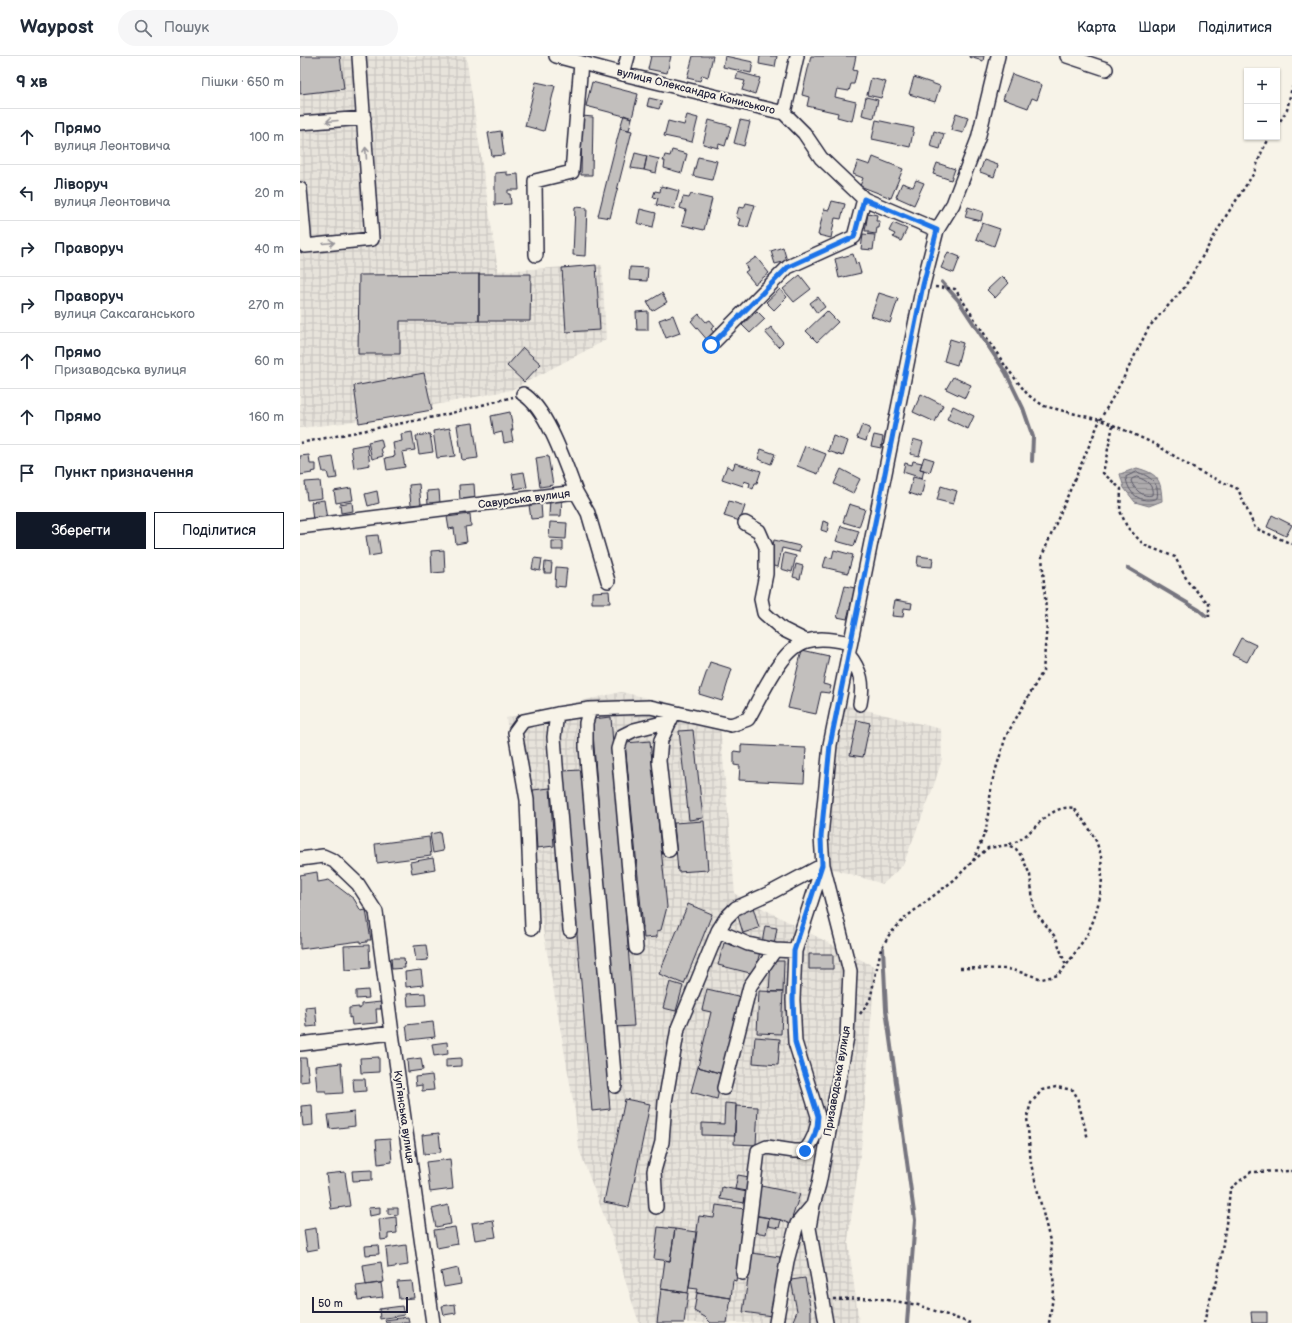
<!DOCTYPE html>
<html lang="uk">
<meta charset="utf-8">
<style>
:root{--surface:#fff;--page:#f6f6f7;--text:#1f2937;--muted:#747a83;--line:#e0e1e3;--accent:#111827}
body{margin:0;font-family:"Balsamiq Sans",sans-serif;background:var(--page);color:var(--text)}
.controls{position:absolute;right:12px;top:12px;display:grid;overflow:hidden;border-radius:0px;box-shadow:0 1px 3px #0004}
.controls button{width:36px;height:36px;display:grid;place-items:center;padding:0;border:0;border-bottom:1px solid var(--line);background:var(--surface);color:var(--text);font:20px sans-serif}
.scale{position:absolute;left:12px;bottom:10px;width:96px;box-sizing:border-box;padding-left:4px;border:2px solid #22223b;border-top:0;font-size:11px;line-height:14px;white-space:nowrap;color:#22223b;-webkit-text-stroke:3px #f7f3e8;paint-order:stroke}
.stop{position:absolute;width:12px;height:12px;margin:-9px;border:3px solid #1a73e8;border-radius:50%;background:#fff}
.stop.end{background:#1a73e8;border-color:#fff;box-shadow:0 1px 4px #0008}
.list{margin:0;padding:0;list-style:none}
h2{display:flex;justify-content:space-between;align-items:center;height:52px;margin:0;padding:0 16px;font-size:17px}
h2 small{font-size:13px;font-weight:400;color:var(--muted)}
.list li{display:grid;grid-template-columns:26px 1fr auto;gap:12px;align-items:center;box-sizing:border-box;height:56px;padding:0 16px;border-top:1px solid var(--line)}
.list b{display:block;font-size:15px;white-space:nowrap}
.list p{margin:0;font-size:13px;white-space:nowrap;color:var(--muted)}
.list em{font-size:13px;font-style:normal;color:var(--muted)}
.actions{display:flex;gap:8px;padding:12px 16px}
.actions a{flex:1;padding:9px 0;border:1px solid var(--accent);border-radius:0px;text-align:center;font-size:14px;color:var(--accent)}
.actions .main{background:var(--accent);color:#fff}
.icon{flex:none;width:22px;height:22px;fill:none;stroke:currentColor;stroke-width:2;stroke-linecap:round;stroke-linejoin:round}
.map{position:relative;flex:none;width:992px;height:1267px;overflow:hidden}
header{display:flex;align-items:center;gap:24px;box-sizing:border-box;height:56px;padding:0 20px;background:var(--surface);border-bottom:1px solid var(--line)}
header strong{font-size:19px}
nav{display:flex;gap:22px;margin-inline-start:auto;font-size:14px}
.search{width:280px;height:36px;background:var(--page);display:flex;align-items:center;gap:10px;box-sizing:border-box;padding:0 14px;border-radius:22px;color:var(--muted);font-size:15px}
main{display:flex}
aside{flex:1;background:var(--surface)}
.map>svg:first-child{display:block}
.industrial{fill:url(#industrial-grid)}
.water{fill:url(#water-rules);stroke:#76747f}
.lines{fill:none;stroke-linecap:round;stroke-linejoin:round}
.shore{stroke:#5a5969;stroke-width:1}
.stream{stroke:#76747f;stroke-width:4}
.building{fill:#c2bfbd;stroke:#22223b}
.minor-casing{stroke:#22223b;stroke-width:16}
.path{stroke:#22223b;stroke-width:2.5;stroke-dasharray:3 3;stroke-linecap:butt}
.minor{stroke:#f7f3e8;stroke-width:13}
.oneway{stroke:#97959a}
.route{stroke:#1a73e8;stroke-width:5}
.labels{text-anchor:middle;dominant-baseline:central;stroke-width:4;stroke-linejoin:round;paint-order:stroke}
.street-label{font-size:11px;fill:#22223b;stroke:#f7f3e8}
</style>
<header>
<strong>Waypost</strong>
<div class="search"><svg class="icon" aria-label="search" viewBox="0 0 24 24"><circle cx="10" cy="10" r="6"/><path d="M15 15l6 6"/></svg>Пошук</div>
<nav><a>Карта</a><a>Шари</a><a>Поділитися</a></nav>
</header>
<main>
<aside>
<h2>9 хв<small>Пішки · 650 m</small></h2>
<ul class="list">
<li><svg class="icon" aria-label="ahead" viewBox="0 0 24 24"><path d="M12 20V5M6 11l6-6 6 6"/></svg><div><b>Прямо</b><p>вулиця Леонтовича</p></div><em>100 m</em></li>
<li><svg class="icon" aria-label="left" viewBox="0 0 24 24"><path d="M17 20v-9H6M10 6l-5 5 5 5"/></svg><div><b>Ліворуч</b><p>вулиця Леонтовича</p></div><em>20 m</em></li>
<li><svg class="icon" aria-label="right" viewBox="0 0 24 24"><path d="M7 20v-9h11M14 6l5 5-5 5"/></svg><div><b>Праворуч</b></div><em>40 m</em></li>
<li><svg class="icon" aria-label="right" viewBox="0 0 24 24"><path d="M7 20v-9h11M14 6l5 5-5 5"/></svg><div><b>Праворуч</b><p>вулиця Саксаганського</p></div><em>270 m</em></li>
<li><svg class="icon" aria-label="ahead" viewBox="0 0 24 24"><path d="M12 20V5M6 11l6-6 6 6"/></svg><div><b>Прямо</b><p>Призаводська вулиця</p></div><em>60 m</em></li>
<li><svg class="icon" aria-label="ahead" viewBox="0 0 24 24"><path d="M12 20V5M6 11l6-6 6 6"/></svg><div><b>Прямо</b></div><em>160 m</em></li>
<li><svg class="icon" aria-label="arrive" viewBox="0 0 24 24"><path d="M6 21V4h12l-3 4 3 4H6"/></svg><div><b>Пункт призначення</b></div></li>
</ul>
<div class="actions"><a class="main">Зберегти</a><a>Поділитися</a></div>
</aside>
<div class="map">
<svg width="992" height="1267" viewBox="0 0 992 1267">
<defs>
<pattern id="industrial-grid" width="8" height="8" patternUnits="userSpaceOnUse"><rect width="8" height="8" fill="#e7e3db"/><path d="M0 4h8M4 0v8" fill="none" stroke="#c6c2bd"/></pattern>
<pattern id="water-rules" width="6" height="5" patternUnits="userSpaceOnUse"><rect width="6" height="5" fill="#aeabad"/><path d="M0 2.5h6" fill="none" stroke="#8d8b8e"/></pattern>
</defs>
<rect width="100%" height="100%" fill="#f7f3e8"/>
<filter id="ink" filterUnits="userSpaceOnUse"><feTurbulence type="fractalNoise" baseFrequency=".025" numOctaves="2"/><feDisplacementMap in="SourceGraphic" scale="8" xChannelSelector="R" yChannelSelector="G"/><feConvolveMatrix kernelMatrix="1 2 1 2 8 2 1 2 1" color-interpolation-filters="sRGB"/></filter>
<g filter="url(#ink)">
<path class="industrial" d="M0,0h166l32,215 104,-6 4,75 -95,50 -168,33 -43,5z
M321,636l98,22 16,180 140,73 -13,174 -14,99 11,83h-220l-13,-40 -7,-27 -40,-107 -4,-37 -69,-394z
M546,649l95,24 1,30 -9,29 -30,77 -20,19 -57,-17 7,-113z"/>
<path class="water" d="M837,412c21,6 24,11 25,33l-13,5 -14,-4 -11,-14 -4,-14z"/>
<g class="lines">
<path class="shore" d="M837,416c13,4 23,11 20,26 -16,7 -30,-5 -31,-21z
M837,421c9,3 17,8 15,18 -9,3 -18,-6 -21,-14l1,-2z"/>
<path class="stream" d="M642,226l16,18 48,73 17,35 10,29 -1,24
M828,512l71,42 7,6
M583,892l3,62 29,210 -8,103"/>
</g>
<path class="building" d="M0,0h40l4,33 -44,5z
M351,0h20l-4,17 -19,-4z
M393,0h20l-5,21 -6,-2 -2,6 -13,-3z
M425,0l28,6 -2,11 -28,-6z
M460,0h17l-2,11 -16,-3z
M511,0h45l-3,14 4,1 -3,13h-3l-2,7 -12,-2 -2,8 21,5 -4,19 -15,-4 1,-4 -31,-7 2,-9 -7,-2z
M669,0h15l-1,5 -14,-4z
M438,16l22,6 -5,16 -13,-4 3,-9 -9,-2z
M712,18l30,11 -5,15 -5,-2 -4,10 -25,-9z
M614,21l26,9 -5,16 -26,-8z
M571,22l15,4 -5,16 -14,-3z
M236,26l19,4 -11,45 -19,-5z
M292,26l46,12 -6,24 -46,-12z
M566,41l12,3 -4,18 -12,-3z
M349,42l13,3 -3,8 -12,-3z
M656,57l12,4 -5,16 -12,-3z
M324,59l8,3 -3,12 -9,-2z
M387,59l11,3 -6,24 -28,-6 4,-15 16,4z
M282,60l11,1 -1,58h-11z
M409,64l22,6 -6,20 -6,-2 -1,4 -15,-4z
M440,64l10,2 -6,24 -10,-3z
M576,64l38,8 -4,19 -38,-8z
M320,72l12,3 -22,87 -12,-2z
M201,75l3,24 -12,1 -4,-23z
M634,75l10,3 -4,15 -10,-3z
M372,94l15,4 -5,19 -18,-5 1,-7h-2l2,-6 5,1z
M335,97l12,3 -3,14 -13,-2z
M347,100l12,3 -3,14 -12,-3z
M398,101l19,4 -5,19 -19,-4z
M573,101l30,12 -12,29 -31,-12 3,-8 -10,-4 5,-13 12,4z
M684,104l14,5 -4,12 -14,-5z
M637,107l18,6 -4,11 -18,-6z
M207,116v3l11,-1 1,16h-11v4h2l1,10 -16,1v-32z
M616,124l8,3 -10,22 -18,-8 6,-14 11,4z
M361,130l18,5 -5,18 -18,-4 2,-7 -5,-1 2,-6 5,1z
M391,138l21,5 -8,31 -22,-5 4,-15 -6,-2 3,-11 6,1z
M532,145l13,3 -4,15 -6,-1 -4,20 -13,-3 6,-26 5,1z
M446,147l9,2 -7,22 -10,-2 2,-6 -4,-2 3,-10 5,1z
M275,151l12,1 -2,48 -12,-1z
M668,151l15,5 -2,9 -16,-4z
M340,153l16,4 -3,14 -16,-4z
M568,157l9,2 -1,6h4l-1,7h-2l-1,6 -7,-1v-2h-4z
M593,167l14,6 -6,12 -8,-4 2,-3 -6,-3z
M682,167l18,6 -6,17 -18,-7z
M563,178l12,1 -2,15 -12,-1z
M483,191l4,14 -12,3 -4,-13z
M648,196l12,5 -6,16 -13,-5z
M553,198l3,10 2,-1 3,10 -22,5 -4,-19z
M456,201l13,16 -14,11 -10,-12 3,-2 -3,-5z
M296,209l4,65 -34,2 -4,-64z
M330,211l18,1 -1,13 -18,-1z
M179,218v47h-79v33h-42l1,-79z
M179,218h52l-1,47h-51z
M500,219l11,14 -17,13 -11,-13z
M702,220l7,7 -14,15 -8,-8z
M480,233l7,8 -13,13 -8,-8z
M362,237l5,9 -15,9 -5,-9z
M579,237l19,6 -8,24 -19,-7z
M518,241l7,10 -8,6 -7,-10z
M348,255v19h-11l-1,-18z
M457,255l8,8 -15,14 -8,-8z
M527,255l11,11 -21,20 -11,-11z
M399,258l7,8 4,-2 5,6 -4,3 5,6 -7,7 -18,-21z
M373,259l7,18 -14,5 -7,-18z
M471,271l12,15 -5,5 -13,-15z
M650,283l13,4 -6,22 -13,-4z
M223,292l18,16 -17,18 -17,-16z
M124,317l8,37 -73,13 -5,-37z
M653,321l18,8 -6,13 -19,-9z
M621,338l22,11 -8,17 -22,-10z
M653,350l21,10 -6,13 -21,-10z
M210,356l3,18h-2l2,11 -9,2 -2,-11 -8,2 -3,-18z
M173,367l5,35 -16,2 -5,-35z
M562,369l8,3 -4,13 -9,-3z
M150,372l5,28 -18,2 -4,-27z
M112,376l3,18 -13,2 3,15 -18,3 -2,-12 10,-2 -2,-13 9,-2 -1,-7z
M130,378l3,18 -14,2 -3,-18z
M574,379l9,2 -2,11 -10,-2z
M533,380l15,5 -5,15 -15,-5z
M81,383l2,8 -2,1 2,8 -11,3 -4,-17z
M613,383l10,3 -4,14 -9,-2z
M67,388l3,21 -16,3 -3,-21z
M505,390l21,8 -8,20 -21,-8z
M461,393l14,5 -4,10 -13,-5z
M9,399l1,9h6v7l-5,1 1,1 -12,2v-19z
M248,400l5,29 -13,2 -4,-29z
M33,401l4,21 -8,1 -2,-7h-4l-3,-13z
M624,401l10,3 -4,12 -10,-3z
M613,405l9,2 -2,6 4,1 -2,8 -19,-6 2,-9 7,2z
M435,407l26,8 -4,12h-2l-2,6 -4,-2 1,-4 -6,-2 -1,5 -21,-7 5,-13 6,3z
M541,413l19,10 -7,14 -19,-9z
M224,416l3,15 -12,2 -3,-15z
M613,421l12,3 -4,17 -12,-4z
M20,425l2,17 -15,2 -2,-18z
M119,428l2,20 -10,1 -2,-20z
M174,428l1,15 -15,1 -1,-15z
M641,430l16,5 -4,13 -16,-4z
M51,432l2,12 -17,3 -2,-12z
M139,434l1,13 -12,1 -1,-13z
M77,435l2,12 -11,3 -3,-12z
M250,443h12l-1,17h-12z
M24,444l3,19 -14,2 -2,-19z
M429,445l16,5 -5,15 -16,-5z
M52,446l1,9 -12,2 -1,-9z
M241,447l1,15 -11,1 -2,-14z
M549,448l16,5 -6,18 -16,-5z
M170,458l1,12 -6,1 2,15 -11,2 -2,-16 -5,1 -2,-12z
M972,459l20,10 -6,11 -19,-9z
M523,465l6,2 -2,9 -6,-2z
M250,466l17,1 -1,16 -17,-1z
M541,470l18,5 -5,15 -18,-5z
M78,479l3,19 -12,2 -3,-20z
M474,484l26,6 -1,6 -17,-4 -4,19 -9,-2z
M252,485h11v9h-11z
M144,494l1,22 -13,1 -1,-22z
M534,494l19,5 -5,18 -25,-6 3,-10 6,1z
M484,497l12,3 -4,16 -11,-3z
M618,500l15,2 -1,9 -15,-1z
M234,502l8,1 -2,12 -8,-2z
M245,506l7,1 -1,10h-7z
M496,508l7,2 -3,13 -7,-2z
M256,511l11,1 -2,19 -10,-1z
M545,530l10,2 -8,31 -10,-2z
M309,535l1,12h-18v-11z
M595,544l17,3 -1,6 -7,-1 -1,9 -11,-1z
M941,582l15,7 -9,17 -15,-7z
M502,594l27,6 -6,28 8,2 -2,7 -8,-1 -5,22 -28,-6z
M410,606l22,7 -10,32 -23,-7z
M311,661l23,309 -19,1 -23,-308z
M557,664l13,3 -7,34 -13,-2z
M393,674l10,88 -14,2 -10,-89z
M350,685l17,166 -6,23 -4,1v6l-13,1 -19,-195z
M441,689l65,3 -2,35 -65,-3 1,-14 -6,-1v-14l7,1z
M281,714l29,339 -18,2 -29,-340z
M250,732l4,58 -17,2 -4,-58z
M404,765l4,49 -30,2 -4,-49z
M140,776l3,19 -10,2 -3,-19z
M129,781l2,19 -54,7 -2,-19z
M133,802l2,11 -23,4 -2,-11z
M17,816l1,10 11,-2 25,19 7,12 5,-1 5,30h-4v2l-7,1v-2l-60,8v-74z
M388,848l24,10 -28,70 -25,-10z
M453,851l6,21 -16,5 -6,-20z
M465,870l12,2 -3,17 -12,-2z
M424,887l36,9 -6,22 -36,-9z
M69,889l1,23 -25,2 -1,-24z
M126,889l2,15 -12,1 -2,-15z
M509,898h24v15h-24z
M91,902h13l1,10 -13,1z
M471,905h13l-1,31h-14z
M121,914l2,15 -17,2 -1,-15z
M370,926l13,4 -7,25 -13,-3z
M407,933l35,8 -19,77 -25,-7 13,-55 -9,-2z
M68,934l1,8 -13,1v-8z
M459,935l24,1 -2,42 -24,-1z
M125,937l1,12 -18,1 -1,-12z
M81,946v7h-5l1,14 -25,2 -1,-8 -2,1v-10l10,-1v2l2,-1v-4z
M15,950l2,20 -10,1 -2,-20z
M133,966l2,15 -27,3 -2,-15z
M455,981l25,2 -2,26 -25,-2z
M147,986l1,12 -14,2 -2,-12z
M79,1001v15l-18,1 -1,-15z
M0,1002h6l3,23 -9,1z
M121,1002l2,12 -15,2 -1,-12z
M161,1002v8l-15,1v-8z
M41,1007l2,30 -17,1v-3h-9l-2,-25z
M398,1011l25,7 -6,25 -26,-7z
M132,1019l2,15 -12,1v-6l-6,1 -1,-9z
M53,1023h12l1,12 -12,1z
M325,1043l25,5 -21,103 -25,-5z
M425,1047l11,1 -1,32 -33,-1v-12l22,1z
M12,1049l1,20 -10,1 -2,-20z
M436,1050l22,1 -2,38 -22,-1z
M54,1056l1,14 -25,3 -2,-14z
M139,1077l2,19 -17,2 -2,-19z
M90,1083l2,23 -14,2 -2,-24z
M150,1103l3,30 -23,3 -4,-30z
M72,1114v10l-19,1 -1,-10z
M45,1116l5,34 -19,3 -5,-35z
M438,1119l11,2 -2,14 -12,-2z
M461,1130l39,8 -10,30 -9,-4 -27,-5z
M422,1131l25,5 -2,11 -25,-4z
M148,1149l3,19 -15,3 -4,-18z
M416,1149l29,4 -9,72 -3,-1 -2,18 -34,-5 1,-4 -9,-1 10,-72 15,2z
M80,1151v7l-11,2 -1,-8z
M88,1152h10v7l-10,-1z
M457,1160l12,2 -3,16 -12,-2z
M96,1161l1,16 -9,1v5l-7,1 -2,-21z
M469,1162l12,2 -2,8 -11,-2z
M193,1164l3,17 -21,3 -3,-17z
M155,1171l3,17 -21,4 -3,-18z
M358,1171l17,2 -5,32 -16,-2z
M16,1172l2,21 -11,2 -3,-21z
M375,1173l21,3 -8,61 -27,-4 4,-29 5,1z
M78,1189l1,9 -13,1 -1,-9z
M106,1189l2,20 -20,3 -2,-20z
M452,1197l28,4 -8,59 -29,-4z
M81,1206l3,20 -18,3 -3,-20z
M158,1212l3,16 -17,3 -3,-15z
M505,1222l6,33v12h-19l5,-12 -6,-31z
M112,1225l2,17 -15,1 -2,-17z
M81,1227l2,14 -25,3 -2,-14z
M361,1233l27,4 -4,30h-27z
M397,1237l34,5 -4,25h-16l-6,-6 -11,-6z
M155,1248l1,9 -12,2 -2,-9z
M102,1250l2,9 -24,4 -1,-10z
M951,1256h16v11h-15z
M108,1261l1,6h-23l-1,-3z"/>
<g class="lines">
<defs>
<path id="minor" d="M256,0l67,18 161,39 20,20 17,25 43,41 73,31
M767,0l39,13
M323,18l5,-18
M484,57l13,-57
M0,67l64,-5
M0,133l5,57 67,-7 -13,-183
M236,199l-1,-74 37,-9 9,-109
M411,289l77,-78 66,-30 10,-38
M276,436l12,21 20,68
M445,467l14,8 7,16v27l-5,25 3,14 18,16 24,12
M0,471l276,-35c-10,-26 -29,-84 -53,-98
M548,598c13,16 16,30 12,50
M290,653l-4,14v24l29,339
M257,658l-3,23 2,28 14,165
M369,794l-10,-89 2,-21 11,-23
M0,803l23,-3 11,5 24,23 18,28 16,121 41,290
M232,872l-5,-128 -12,-68 8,-11 34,-7 33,-5 60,-2 81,18 17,-6c13,-22 33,-71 59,-78 14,-4 29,-1 43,2
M418,875l30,13 27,6 20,1
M336,892l-18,-199 4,-13 12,-6 36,-9
M0,988l92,-11
M424,1032l26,-102 25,-36
M356,1151l-2,-36 8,-29 3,-40 13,-74 40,-97 8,-13 10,-10 36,-16 51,-27
M443,1217l15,-122 9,-4 27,4h11c9,-11 13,-21 13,-35l-23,-74 -2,-42 2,-49 28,-86
M476,1267l11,-62 10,-37 16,-19
M526,1267l-17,-95 4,-23 6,-21 28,-147 3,-66 -27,-106 -2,-28 9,-92 93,-460 14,-55 16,-26 25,-65 20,-83"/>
</defs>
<use href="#minor" class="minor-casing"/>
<path class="path" d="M977,70l10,-16 5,-23
M635,231l20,2 51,78 22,28 16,11 56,14 13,5 -10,48 18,16 -1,22 7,16 17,18 31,12 13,25 21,22v13
M813,369l42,19 43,27 40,18 17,39 37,16
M0,387l144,-28 69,-18
M673,805l13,-31 6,-48 14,-46 37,-65 4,-46 -5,-69 58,-136 23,-41 26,-52 35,-39 42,-72 28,-43 8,-22 8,-14
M660,912l48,1 19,5 15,5 16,-4 8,-9 21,-31 7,-16 6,-22 2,-18 -1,-24 -5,-14 -7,-13 -15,-20c-24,-4 -38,22 -56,33 -3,1 -6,2 -9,4
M560,958l10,-14 11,-51 8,-14 17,-18 48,-37 19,-19 15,-13 20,-3 8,4 6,8 8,18 4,35 22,28 10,28
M533,1243l42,-1 43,7 52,18
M749,1267l5,-33 -3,-45 -20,-81 -4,-47 4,-14 11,-13 14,-3 17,3 4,7 11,42
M904,1267l5,-21 8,-21 11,-70 2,-22 21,-17 41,-1"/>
<use href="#minor" class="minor"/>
</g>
<defs><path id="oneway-shaft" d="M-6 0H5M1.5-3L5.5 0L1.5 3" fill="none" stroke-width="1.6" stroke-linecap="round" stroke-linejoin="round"/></defs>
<g class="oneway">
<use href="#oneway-shaft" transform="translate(32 65) rotate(175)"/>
<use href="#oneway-shaft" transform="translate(66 97) rotate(-94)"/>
<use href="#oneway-shaft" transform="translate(29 187) rotate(-5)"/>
</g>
</g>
<g class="lines" filter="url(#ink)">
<path class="route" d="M411,289l77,-78 66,-30 10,-38 73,31 -14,55 -93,460 -9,92 1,28 -28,86 -1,49 2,42 23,74c0,14 -4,24 -13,35"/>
</g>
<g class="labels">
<g class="street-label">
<text transform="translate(396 35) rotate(14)">вулиця Олександра Кониського</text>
<text transform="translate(224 443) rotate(-7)">Савурська вулиця</text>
<text transform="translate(537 1025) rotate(-80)">Призаводська вулиця</text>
<text transform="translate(104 1061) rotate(82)">Купʼянська вулиця</text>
</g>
</g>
</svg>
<div class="controls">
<button>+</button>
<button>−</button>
</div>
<div class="scale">50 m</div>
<div class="stop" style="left:411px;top:289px"></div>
<div class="stop end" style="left:505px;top:1095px"></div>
</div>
</main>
